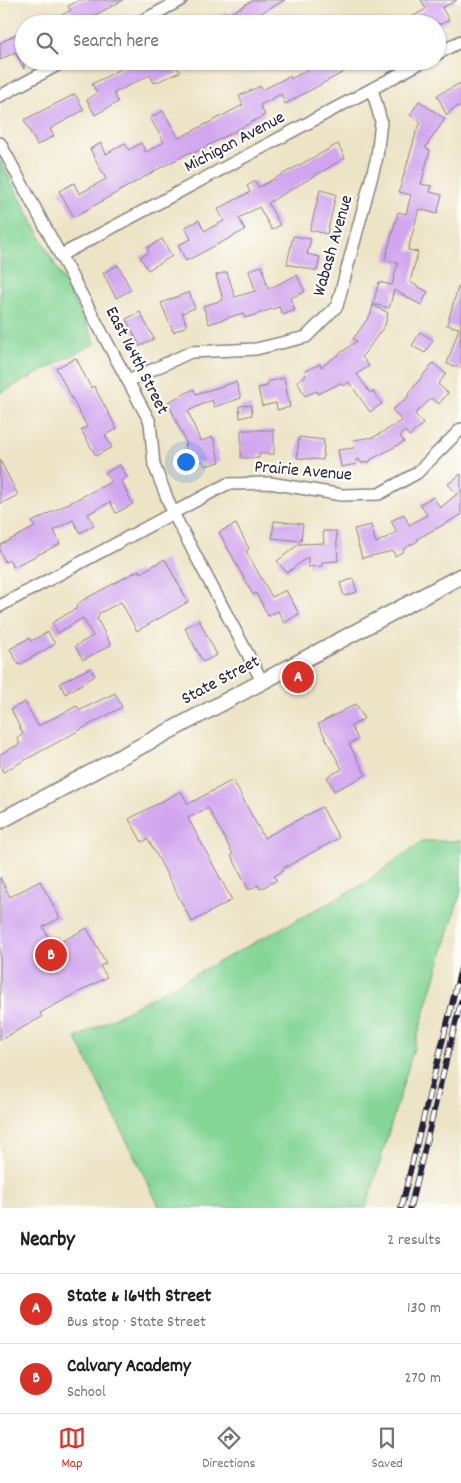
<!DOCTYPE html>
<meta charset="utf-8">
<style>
:root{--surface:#fff;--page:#f2f2f2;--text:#202124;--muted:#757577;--line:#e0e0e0;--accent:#d93025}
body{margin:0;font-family:Dekko,sans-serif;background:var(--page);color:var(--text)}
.you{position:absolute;left:185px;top:461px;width:18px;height:18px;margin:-12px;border:4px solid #fff;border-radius:50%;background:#1a73e8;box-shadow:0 0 0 8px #1a73e833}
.badge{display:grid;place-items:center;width:32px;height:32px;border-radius:50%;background:var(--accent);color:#fff;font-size:16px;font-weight:700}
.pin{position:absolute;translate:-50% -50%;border:2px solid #fff;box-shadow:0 1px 5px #0006}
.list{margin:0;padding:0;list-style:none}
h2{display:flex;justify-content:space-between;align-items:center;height:65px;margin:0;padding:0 20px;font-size:21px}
h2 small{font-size:16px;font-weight:400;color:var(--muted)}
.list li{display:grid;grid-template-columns:32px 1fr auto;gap:15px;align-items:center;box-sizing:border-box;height:70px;padding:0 20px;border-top:1px solid var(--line)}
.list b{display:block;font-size:19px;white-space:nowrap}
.list p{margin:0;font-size:16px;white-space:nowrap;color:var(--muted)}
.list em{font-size:16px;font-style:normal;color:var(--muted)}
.icon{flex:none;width:28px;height:28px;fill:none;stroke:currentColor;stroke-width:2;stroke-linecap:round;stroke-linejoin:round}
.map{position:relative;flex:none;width:461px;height:1208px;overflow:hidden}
.search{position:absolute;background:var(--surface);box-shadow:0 1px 4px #0004;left:15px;right:15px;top:15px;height:55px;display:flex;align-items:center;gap:12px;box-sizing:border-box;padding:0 18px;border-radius:28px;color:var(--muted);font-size:19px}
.sheet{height:205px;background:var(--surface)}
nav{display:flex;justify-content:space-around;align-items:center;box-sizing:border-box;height:70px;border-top:1px solid var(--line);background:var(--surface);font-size:14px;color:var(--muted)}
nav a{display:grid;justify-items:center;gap:2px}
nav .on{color:var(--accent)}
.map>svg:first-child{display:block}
.green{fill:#85d697;stroke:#547c69}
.building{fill:#d1a6ef}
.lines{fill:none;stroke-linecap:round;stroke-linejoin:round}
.street-casing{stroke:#888380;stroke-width:14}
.secondary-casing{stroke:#888380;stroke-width:18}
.street{stroke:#fff;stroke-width:11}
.secondary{stroke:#fff;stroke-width:15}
.rail-casing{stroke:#22223b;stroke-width:5.5}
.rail{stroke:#fdfcf7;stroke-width:4;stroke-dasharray:11;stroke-linecap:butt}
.labels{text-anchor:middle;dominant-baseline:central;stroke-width:4.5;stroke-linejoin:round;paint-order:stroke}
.street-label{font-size:18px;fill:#22223b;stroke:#fdfcf7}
</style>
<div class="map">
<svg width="461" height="1208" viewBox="0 0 461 1208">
<rect width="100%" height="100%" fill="#fdfcf7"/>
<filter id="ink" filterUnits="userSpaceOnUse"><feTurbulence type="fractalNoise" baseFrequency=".02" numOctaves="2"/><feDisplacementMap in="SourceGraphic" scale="10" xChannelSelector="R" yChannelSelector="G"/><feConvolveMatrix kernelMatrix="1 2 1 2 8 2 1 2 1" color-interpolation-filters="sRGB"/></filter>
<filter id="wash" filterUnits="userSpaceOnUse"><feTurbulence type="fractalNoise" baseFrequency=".0096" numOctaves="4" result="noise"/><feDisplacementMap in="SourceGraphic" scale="20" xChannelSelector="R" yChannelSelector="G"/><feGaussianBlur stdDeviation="1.12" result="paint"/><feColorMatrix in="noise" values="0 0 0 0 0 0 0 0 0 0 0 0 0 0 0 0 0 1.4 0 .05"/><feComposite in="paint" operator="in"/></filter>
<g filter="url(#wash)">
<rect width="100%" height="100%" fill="#ede4c6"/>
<path class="green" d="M0,160l96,183 -96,50z
M422,841h39v50l-95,317h-206l-84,-170 286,-153z"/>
<g id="blocks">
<path class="building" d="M80,0h43l-35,19 -1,-3 -15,8h-26l25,-14 -3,-4z
M253,0h32l-28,15 5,9h-59l23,-12 2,3z
M421,0h36l-15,8 7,12 -8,4h-42l27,-15z
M24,30v39l-9,-17 -15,8v-17z
M136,61h38l6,11 -26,11 -4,-8 -36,18 4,9 -23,13 -8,-15 10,-7 -5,-9z
M323,61h41l-79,43 -4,-10 -21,11 5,10 -73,39 -1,-2 -31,16 -86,49 -15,-26 15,-8 5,11 27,-15 -16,-30 11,-6 5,11 19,-11 4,7 12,-7 5,9 18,-10 -14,-24 13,-7 16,27 64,-33 -4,-9 21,-10 2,4 28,-14 1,3z
M461,83v22l-10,5 -4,6 -10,-21z
M75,94l9,16 -34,19 4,7 -17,9 -13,-25z
M419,101l26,18 -20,29 5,2 -9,34 11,2 -2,6 12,3 -5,19 -18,-5 -11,41 10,2 -8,30 18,10 -7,13 -27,-15 -5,18 -16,-4 6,-22 13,3 6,-22 -13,-3 13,-48 8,2 5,-19 -12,-3 17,-59 -1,-1 6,-9 -11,-8z
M338,144l7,14 -77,45 12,22 -8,5 -13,-23 -20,11 6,12 -59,31 -8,-16 13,-6 -6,-12 14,-7 5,11 20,-10 -6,-12 32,-17 -3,-6 8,-5 3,6 3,-1z
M320,190l16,4 -9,40 -17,-4z
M293,236l18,3 -4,15 13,3 -3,14 -30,-7z
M162,239l10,17 -24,14 -8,-13 9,-5 -2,-4z
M118,265l13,25 -15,8 -13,-25z
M262,266l6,23 29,-14 8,17 -15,6 5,12 -12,5 -4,-8 -34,11 -2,-5 -34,11 -6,-18 20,-6 -7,-25 11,-3 8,25 20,-6 -6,-21z
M458,287h3v81l-14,-4 12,-36 -12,-3z
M189,292l6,16 -13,5 5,13 -14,6 -12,-29z
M373,305l15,8 -3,12 -23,32 7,9 -12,8 13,19 3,-2 9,13 -12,8 -21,-30 -6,4 -2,-3 -23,11 -1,-3 -12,5 -8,-15 9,-5 -2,-5 16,-7 1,3 36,-26 -4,-2 18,-25z
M140,312l14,27 -14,7 -14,-27z
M420,332l13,8 -8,13 -13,-7z
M76,358l15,30 3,-2 23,43 -12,6 7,12 -16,9 -15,-26 6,-3 -31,-59z
M433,363l13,11 -8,10 10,9 -9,11 -7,-6 -17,16 8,10 -14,12 -4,-5 -5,4 4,7 -34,18v2l-9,1 -2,-4 -3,1 1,4 -16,3 -3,-17 16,-2 -1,-8 21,-3 28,-16 -10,-11 17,-14 -1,-2z
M284,378l6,29 -13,3 -1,-7 -14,3 -4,-18 10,-2 -1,-4z
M236,382l5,16 -27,9 -2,-7 -24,11 12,30 13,-4 7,25 -15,4 -2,-5 -13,4 -6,-20h3l-19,-43 26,-13 2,5z
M251,405l1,10 -12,3 -1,-12z
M241,430h33v24h-15v4h-18z
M299,437l25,3 -1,20 -26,-2z
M0,460l18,35 -18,9z
M120,465l7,12 -6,4 12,23 -17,9 -6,-11 -22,12 6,11 -14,8 -7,-13 -19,10 6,14 -47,23 -3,-7 -5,2 -5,-11v-6l35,-18 -3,-5 79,-40 -6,-9z
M461,474v41l-44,24 1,2 -15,8 1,2 -9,5 -2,-5 -31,7 -8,-29 17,-4 5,18 21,-11 -6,-11 13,-7 5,11 18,-10 -7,-11 13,-7 7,11 17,-14 -9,-10z
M274,521l29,3 -2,17 -29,-3z
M236,524l13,25 -3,2 26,46 14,-7 13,24 -15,9 -6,-12 -10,5 -12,-23 -3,2 -34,-63z
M323,531h13l2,30 -16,1v4l-14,1v-10l-21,16 -10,-12 22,-17 25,-1z
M165,559l23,43 -51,29 -16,-29 -23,12 1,3 -2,2 14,26 -28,15 -8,-14 18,-10 -10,-18 -25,15 -6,-10 25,-15 -1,-2 7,-6 56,-30 1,3z
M353,579l4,13 -13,4 -4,-13z
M199,620l18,35 -14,7 -18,-34z
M48,632l7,12 -36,21 -9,-16 19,-11 2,3z
M90,668l5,8 -30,18 -5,-11z
M115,693l7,14 -119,65 -3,-6v-12l20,-10 -3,-6 6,-4 -12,-25 14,-7 13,24 39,-20 3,4z
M356,704l8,15 -13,7 7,13 -9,5 17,31 -32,16 -7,-14 15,-8 -24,-45z
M233,780l31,58 58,-31 17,31 -57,31 1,2 -9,5 3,4 -17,9 -2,-4 -9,5 -18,-35 2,-1 -25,-46 -20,10 44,82 -40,22 -44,-83 -6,3 -13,-23 52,-28 7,13z
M0,877l10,20 30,-16 20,37 -17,9 10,19 34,-18 19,35 -6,3 7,11 -67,36 2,4 -42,23z"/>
</g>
</g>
<g filter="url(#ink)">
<use href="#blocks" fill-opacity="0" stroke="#888380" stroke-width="1"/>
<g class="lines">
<defs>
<path id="street" d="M136,24l45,-24
M437,54l24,-13
M0,96l65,-35
M0,143l150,279 4,43 19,48 89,168
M61,255l363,-194
M128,381l63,-29 65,-3 50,-12 31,-31 40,-149 4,-36 -9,-32
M0,606l227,-122 43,-1 72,12 37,-1 38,-21 44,-44"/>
<path id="secondary" d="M0,821l461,-245"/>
</defs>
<use href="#street" class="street-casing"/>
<use href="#secondary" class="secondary-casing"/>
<use href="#street" class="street"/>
<use href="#secondary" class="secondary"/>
<defs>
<path id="rail" d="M401,1208l60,-241
M410,1208l51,-207"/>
</defs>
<use href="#rail" class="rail-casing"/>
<use href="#rail" class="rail"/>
</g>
</g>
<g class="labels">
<g class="street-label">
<text transform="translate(235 143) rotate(-28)">Michigan Avenue</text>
<text transform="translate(334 246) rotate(-74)">Wabash Avenue</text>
<text transform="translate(136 361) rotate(63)">East 164th Street</text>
<text transform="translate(303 472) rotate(5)">Prairie Avenue</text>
<text transform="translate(221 681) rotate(-28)">State Street</text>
</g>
</g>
</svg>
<div class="you"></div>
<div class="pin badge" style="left:298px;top:677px">A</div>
<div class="pin badge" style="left:51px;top:955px">B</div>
<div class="search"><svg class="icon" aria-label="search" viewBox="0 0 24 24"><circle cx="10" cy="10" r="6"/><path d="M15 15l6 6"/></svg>Search here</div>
</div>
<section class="sheet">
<h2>Nearby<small>2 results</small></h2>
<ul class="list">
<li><span class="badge">A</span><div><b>State &amp; 164th Street</b><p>Bus stop · State Street</p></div><em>130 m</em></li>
<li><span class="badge">B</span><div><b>Calvary Academy</b><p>School</p></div><em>270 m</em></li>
</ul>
</section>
<nav>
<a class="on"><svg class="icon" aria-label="map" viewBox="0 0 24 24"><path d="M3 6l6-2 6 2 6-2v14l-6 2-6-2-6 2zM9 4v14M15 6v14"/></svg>Map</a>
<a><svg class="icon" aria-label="directions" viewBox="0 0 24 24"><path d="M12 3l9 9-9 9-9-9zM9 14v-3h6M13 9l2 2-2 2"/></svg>Directions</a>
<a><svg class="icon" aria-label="saved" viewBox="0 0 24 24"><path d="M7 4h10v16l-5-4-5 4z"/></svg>Saved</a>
</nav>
